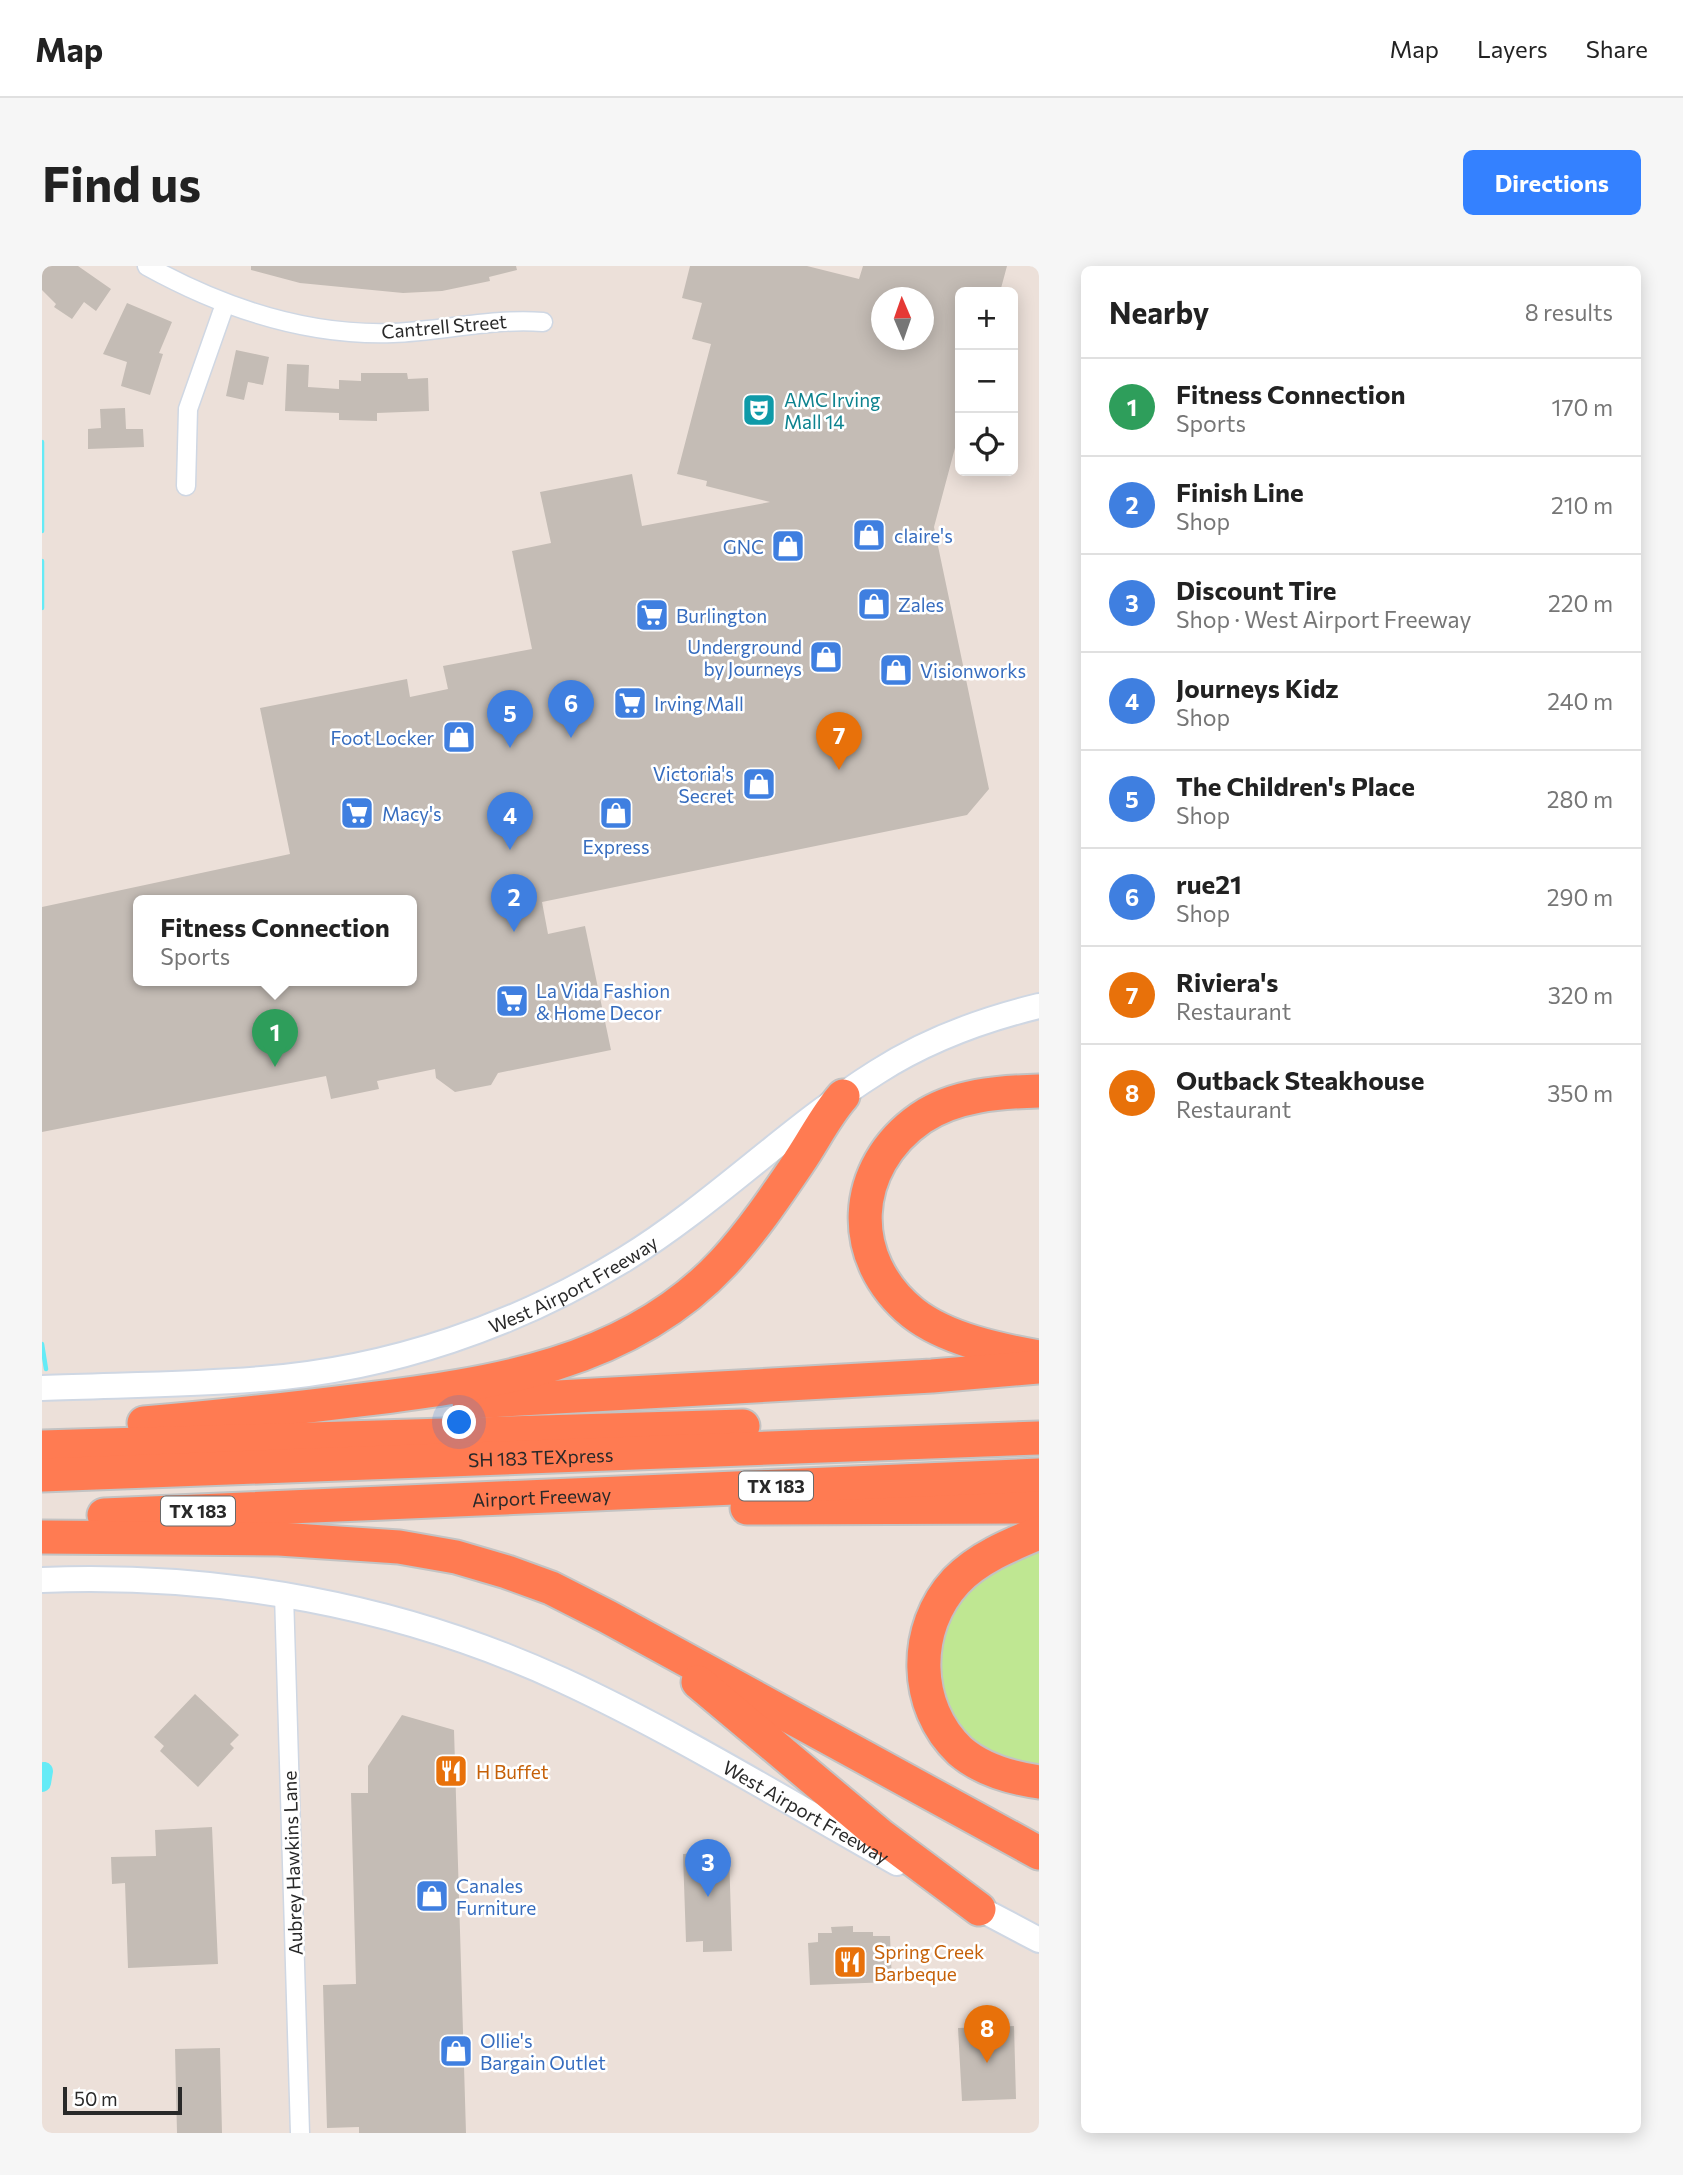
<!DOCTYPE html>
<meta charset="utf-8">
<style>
:root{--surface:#fff;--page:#f6f6f6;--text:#222;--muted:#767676;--line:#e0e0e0;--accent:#3481ff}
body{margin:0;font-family:Commissioner,sans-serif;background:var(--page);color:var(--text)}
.controls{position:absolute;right:21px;top:21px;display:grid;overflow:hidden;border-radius:10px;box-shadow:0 4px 18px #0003}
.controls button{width:63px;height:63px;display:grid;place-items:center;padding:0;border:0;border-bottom:2px solid var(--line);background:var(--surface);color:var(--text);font:35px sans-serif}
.compass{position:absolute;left:829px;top:21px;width:63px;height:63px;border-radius:50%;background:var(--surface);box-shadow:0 4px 18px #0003;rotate:358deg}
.scale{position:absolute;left:21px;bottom:18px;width:119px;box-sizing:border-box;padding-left:7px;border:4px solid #292929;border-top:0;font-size:19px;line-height:24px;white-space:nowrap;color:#292929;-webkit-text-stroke:5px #fff;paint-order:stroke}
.you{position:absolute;left:418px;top:1157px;width:24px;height:24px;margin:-18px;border:5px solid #fff;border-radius:50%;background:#1a73e8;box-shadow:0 0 0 10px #1a73e833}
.badge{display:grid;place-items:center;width:46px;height:46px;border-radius:50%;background:var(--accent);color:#fff;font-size:23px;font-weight:700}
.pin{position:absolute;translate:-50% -58px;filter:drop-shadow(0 2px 4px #0008)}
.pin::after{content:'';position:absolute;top:37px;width:24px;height:21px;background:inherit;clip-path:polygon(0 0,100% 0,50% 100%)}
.popup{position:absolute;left:91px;top:629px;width:284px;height:91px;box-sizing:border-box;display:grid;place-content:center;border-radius:10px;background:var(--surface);filter:drop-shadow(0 2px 5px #0005);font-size:23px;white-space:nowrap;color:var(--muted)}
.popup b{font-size:26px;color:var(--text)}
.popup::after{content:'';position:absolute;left:50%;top:100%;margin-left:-14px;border:14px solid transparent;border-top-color:var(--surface)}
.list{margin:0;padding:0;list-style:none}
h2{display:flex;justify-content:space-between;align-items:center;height:91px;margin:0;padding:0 28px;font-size:30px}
h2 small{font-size:23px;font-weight:400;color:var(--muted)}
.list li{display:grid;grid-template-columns:46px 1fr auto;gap:21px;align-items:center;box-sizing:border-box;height:98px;padding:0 28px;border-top:2px solid var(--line)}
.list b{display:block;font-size:26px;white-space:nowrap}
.list p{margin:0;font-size:23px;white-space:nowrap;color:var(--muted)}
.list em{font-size:23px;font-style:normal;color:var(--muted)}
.icon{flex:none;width:38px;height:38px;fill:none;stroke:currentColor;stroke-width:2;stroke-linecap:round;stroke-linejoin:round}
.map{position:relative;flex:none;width:997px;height:1867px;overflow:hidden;border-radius:10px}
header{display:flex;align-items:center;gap:42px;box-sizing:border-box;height:98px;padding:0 35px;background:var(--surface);border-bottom:2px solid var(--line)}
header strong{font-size:33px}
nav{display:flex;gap:38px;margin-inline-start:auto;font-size:24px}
.intro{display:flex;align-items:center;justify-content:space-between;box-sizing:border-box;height:168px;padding:0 42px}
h1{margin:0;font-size:49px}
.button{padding:18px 32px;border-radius:10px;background:var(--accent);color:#fff;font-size:24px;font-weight:700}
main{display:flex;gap:42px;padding:0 42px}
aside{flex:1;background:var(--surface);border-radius:10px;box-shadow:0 4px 18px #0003}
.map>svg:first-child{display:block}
.green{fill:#bfe792}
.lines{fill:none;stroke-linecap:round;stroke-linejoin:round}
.stream{stroke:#65ebf6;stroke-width:4.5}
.canal{stroke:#65ebf6;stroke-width:18}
.building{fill:#c4bcb5;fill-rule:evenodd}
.minor-casing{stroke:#cfd7e3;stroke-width:21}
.secondary-casing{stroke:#cfd7e3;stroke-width:28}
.motorway-casing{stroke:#c3c3c3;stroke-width:37}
.minor{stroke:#fff;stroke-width:18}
.secondary{stroke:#fff;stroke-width:24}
.motorway{stroke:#ff7b52;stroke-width:33}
.labels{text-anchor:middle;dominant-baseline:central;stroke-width:5;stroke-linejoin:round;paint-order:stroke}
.shield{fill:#fff;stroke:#696969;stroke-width:2}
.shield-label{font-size:18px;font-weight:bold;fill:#292929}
.street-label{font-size:19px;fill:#292929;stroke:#fff}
.culture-label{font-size:19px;fill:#0d838f;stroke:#fff;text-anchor:start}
.shop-label{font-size:19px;fill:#366cbe;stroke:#fff;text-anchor:start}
.food-label{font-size:19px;fill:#c56008;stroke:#fff;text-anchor:start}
</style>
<header>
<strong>Map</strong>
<nav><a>Map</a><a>Layers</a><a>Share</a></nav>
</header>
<div class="intro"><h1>Find us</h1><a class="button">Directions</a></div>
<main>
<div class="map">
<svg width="997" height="1867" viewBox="0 0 997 1867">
<rect width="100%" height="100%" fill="#ece0d9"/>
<path class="green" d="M997,1281v224l-24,-3 -51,-28 -30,-62 9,-60 17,-23 33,-27z"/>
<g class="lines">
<path class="stream" d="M0,176v89
M0,295v47
M0,1078l4,25"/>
<path class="canal" d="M0,1517l2,-12"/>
</g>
<path class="building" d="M0,0h36l33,23 -15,22 -12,-9 -12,17 -18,-12 2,-3 -14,-14z
M209,0h265l1,4 -28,7 1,4 -48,10 -39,2 -103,-10 -49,-13z
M648,0h117l52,13 4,-13h144l-7,26h-40v137l-26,98 55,262 -22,26 -425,87 6,32 37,-8 26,124 -113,23 -7,12 -36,7 -19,-14 -1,-9 -58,12 2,8 -48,10 -5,-23 -284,56v-225l248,-53 -30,-146 147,-29 3,18 38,-8 -5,-23 89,-17 -20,-98 39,-8 -11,-51 92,-18 10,52 128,-24 -64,-16 1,-5 -30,-7 34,-130 -19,-5 10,-36 -20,-5zM839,32h42v42h-42zM96,635h273v80h-273z
M85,37l45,19 -13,31 4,1 -13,41 -29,-9 6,-24 -24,-8z
M194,84l33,7 -6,28 -15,-3 -4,18 -18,-4z
M245,98l22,1 -1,22 31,2v-9l22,1v-8h46l1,6 20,-1 1,33 -52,2v8l-38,-1v-7l-54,-2z
M83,142l1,21h17l1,18 -56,2v-20l13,-1 -1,-19z
M153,1428l44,41 -9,9 4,4 -36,39 -38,-36 4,-5 -10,-9z
M360,1449l52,15 12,403h-107v-6l-32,1 -4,-143 33,-1 -5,-191h17v-27z
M170,1561l6,137 -90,4 -3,-85 -13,1 -1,-27 45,-1 -1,-26z
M687,1586l3,99 -29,1v-11l-17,1 -3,-88z
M811,1660v6h20v4h17l2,46 -82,3 -2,-42 10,-1v-9h14l-1,-6z
M972,1760l2,73 -54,2 -4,-73z
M178,1782l2,85h-45l-2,-84z"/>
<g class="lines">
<defs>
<path id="minor" d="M105,0c76,42 158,70 246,67 50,-2 100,-15 150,-11
M144,220l2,-77 37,-105
M242,1328l16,539"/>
<g id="secondary">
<path id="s1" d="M0,1122c73,-3 147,-3 220,-9 128,-10 254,-53 363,-120 89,-55 163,-131 252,-187 50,-32 104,-52 162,-66"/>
<path id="s2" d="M0,1314c179,-7 357,25 520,100 115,53 224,121 335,183"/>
<path d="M923,1635l74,39"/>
</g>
<g id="motorway">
<path d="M997,1091c-40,-7 -93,-18 -126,-44 -67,-54 -63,-146 8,-195 34,-23 78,-26 118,-27"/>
<path d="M427,1136l463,-26 107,-9"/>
<path d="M102,1157c72,-6 144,-14 216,-23 131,-16 268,-35 363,-137 28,-30 53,-67 76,-101 15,-22 27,-47 44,-66"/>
<path d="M0,1181l701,-21"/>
<path id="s3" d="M0,1209l997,-37"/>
<path d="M705,1242l292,-1"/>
<path id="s4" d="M62,1249l935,-40"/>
<path d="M997,1267c-29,12 -61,25 -83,48 -44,47 -43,126 4,170 22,19 51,27 79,31"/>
<path d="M0,1271l237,2 120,8 57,10 51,15 44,16 57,29 431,236"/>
<path d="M656,1416l182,153 99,74"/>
</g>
</defs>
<use href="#minor" class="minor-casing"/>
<use href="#secondary" class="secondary-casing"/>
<use href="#motorway" class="motorway-casing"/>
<use href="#minor" class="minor"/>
<use href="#secondary" class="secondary"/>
<use href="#motorway" class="motorway"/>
</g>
<defs>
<symbol id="theatre-square" viewBox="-11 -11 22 22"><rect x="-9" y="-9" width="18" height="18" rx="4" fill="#0f9aa8" stroke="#fff"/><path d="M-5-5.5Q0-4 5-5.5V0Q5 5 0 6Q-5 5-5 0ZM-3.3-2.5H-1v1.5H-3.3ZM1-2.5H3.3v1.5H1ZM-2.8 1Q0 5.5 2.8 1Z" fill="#fff"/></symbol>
<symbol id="shop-square" viewBox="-11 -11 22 22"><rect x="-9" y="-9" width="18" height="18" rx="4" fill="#3f7fe0" stroke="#fff"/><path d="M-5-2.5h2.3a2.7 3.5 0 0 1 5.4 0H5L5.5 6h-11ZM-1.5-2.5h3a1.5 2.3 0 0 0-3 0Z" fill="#fff"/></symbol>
<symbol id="supermarket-square" viewBox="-11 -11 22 22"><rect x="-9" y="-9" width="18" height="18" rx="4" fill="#3f7fe0" stroke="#fff"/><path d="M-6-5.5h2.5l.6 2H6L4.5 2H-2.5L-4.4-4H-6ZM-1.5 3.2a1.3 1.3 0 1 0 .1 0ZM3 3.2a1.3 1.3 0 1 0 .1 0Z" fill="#fff"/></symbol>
<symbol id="restaurant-square" viewBox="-11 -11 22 22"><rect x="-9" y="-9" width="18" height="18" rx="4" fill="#e8710a" stroke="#fff"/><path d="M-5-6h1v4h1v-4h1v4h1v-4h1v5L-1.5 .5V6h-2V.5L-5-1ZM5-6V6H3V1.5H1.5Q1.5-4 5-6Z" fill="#fff"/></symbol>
</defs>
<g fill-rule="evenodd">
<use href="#theatre-square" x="698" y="125" width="38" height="38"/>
<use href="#shop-square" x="808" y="250" width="38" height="38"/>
<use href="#shop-square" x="727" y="261" width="38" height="38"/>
<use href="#shop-square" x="813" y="319" width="38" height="38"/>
<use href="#supermarket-square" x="591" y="330" width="38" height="38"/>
<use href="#shop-square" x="765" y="372" width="38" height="38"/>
<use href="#shop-square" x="835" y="385" width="38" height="38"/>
<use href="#supermarket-square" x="569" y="418" width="38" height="38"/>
<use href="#shop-square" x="398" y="452" width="38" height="38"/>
<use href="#shop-square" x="698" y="499" width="38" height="38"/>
<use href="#supermarket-square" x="296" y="528" width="38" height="38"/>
<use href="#shop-square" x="555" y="528" width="38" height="38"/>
<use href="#supermarket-square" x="451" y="716" width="38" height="38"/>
<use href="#restaurant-square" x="390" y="1486" width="38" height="38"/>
<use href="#shop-square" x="371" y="1611" width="38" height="38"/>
<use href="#restaurant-square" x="789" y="1677" width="38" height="38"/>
<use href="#shop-square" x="395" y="1766" width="38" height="38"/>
</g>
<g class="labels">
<g class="shield">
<rect x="697" y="1205.5" width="74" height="29" rx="5"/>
<rect x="119" y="1230.5" width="74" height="29" rx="5"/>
</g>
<g class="shield-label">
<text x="734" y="1220">TX 183</text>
<text x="156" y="1245">TX 183</text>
</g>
<g class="street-label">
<text transform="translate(402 60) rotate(-5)">Cantrell Street</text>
<text stroke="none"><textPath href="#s1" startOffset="548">West Airport Freeway</textPath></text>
<text stroke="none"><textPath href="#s3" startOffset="499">SH 183 TEXpress</textPath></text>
<text stroke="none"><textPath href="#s4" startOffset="438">Airport Freeway</textPath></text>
<text stroke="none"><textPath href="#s2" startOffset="812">West Airport Freeway</textPath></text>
<text transform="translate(250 1597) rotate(-92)">Aubrey Hawkins Lane</text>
</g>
<g class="culture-label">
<text x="742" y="133">AMC Irving<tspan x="742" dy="22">Mall 14</tspan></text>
</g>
<g class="shop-label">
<text x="852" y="269">claire's</text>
<text x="722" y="280" text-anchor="end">GNC</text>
<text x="856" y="338">Zales</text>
<text x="634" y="349">Burlington</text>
<text x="760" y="380" text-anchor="end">Underground<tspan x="760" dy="22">by Journeys</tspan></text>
<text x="878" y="404">Visionworks</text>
<text x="612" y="437">Irving Mall</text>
<text x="392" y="471" text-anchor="end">Foot Locker</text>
<text x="692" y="507" text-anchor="end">Victoria's<tspan x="692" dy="22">Secret</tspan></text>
<text x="340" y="547">Macy's</text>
<text x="574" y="580" text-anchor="middle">Express</text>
<text x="494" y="724">La Vida Fashion<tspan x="494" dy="22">&amp; Home Decor</tspan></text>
<text x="414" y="1619">Canales<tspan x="414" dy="22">Furniture</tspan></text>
<text x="438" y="1774">Ollie's<tspan x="438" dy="22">Bargain Outlet</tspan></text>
</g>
<g class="food-label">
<text x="434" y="1505">H Buffet</text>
<text x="832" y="1685">Spring Creek<tspan x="832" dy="22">Barbeque</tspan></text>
</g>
</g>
</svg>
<div class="controls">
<button>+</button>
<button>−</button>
<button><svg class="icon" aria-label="locate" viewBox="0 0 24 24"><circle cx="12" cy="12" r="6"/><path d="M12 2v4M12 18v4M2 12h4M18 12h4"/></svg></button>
</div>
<svg class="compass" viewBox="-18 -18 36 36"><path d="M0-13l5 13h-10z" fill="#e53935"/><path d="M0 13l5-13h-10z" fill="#767676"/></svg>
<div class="scale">50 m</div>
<div class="you"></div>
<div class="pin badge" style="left:233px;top:801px;background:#2e9e5b">1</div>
<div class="popup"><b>Fitness Connection</b>Sports</div>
<div class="pin badge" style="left:472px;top:666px;background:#3f7fe0">2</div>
<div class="pin badge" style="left:666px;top:1631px;background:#3f7fe0">3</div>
<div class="pin badge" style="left:468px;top:584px;background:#3f7fe0">4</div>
<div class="pin badge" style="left:468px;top:482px;background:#3f7fe0">5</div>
<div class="pin badge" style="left:529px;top:472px;background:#3f7fe0">6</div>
<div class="pin badge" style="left:797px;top:504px;background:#e8710a">7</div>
<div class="pin badge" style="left:945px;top:1797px;background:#e8710a">8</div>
</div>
<aside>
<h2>Nearby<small>8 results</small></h2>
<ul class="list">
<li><span class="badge" style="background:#2e9e5b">1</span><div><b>Fitness Connection</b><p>Sports</p></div><em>170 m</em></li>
<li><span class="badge" style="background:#3f7fe0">2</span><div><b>Finish Line</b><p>Shop</p></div><em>210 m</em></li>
<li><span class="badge" style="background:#3f7fe0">3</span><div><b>Discount Tire</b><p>Shop · West Airport Freeway</p></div><em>220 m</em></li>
<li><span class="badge" style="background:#3f7fe0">4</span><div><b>Journeys Kidz</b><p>Shop</p></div><em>240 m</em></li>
<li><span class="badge" style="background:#3f7fe0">5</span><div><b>The Children's Place</b><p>Shop</p></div><em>280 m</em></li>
<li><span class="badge" style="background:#3f7fe0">6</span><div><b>rue21</b><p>Shop</p></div><em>290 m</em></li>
<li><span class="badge" style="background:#e8710a">7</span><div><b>Riviera's</b><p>Restaurant</p></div><em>320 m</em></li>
<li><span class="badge" style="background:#e8710a">8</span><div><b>Outback Steakhouse</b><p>Restaurant</p></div><em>350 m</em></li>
</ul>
</aside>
</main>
